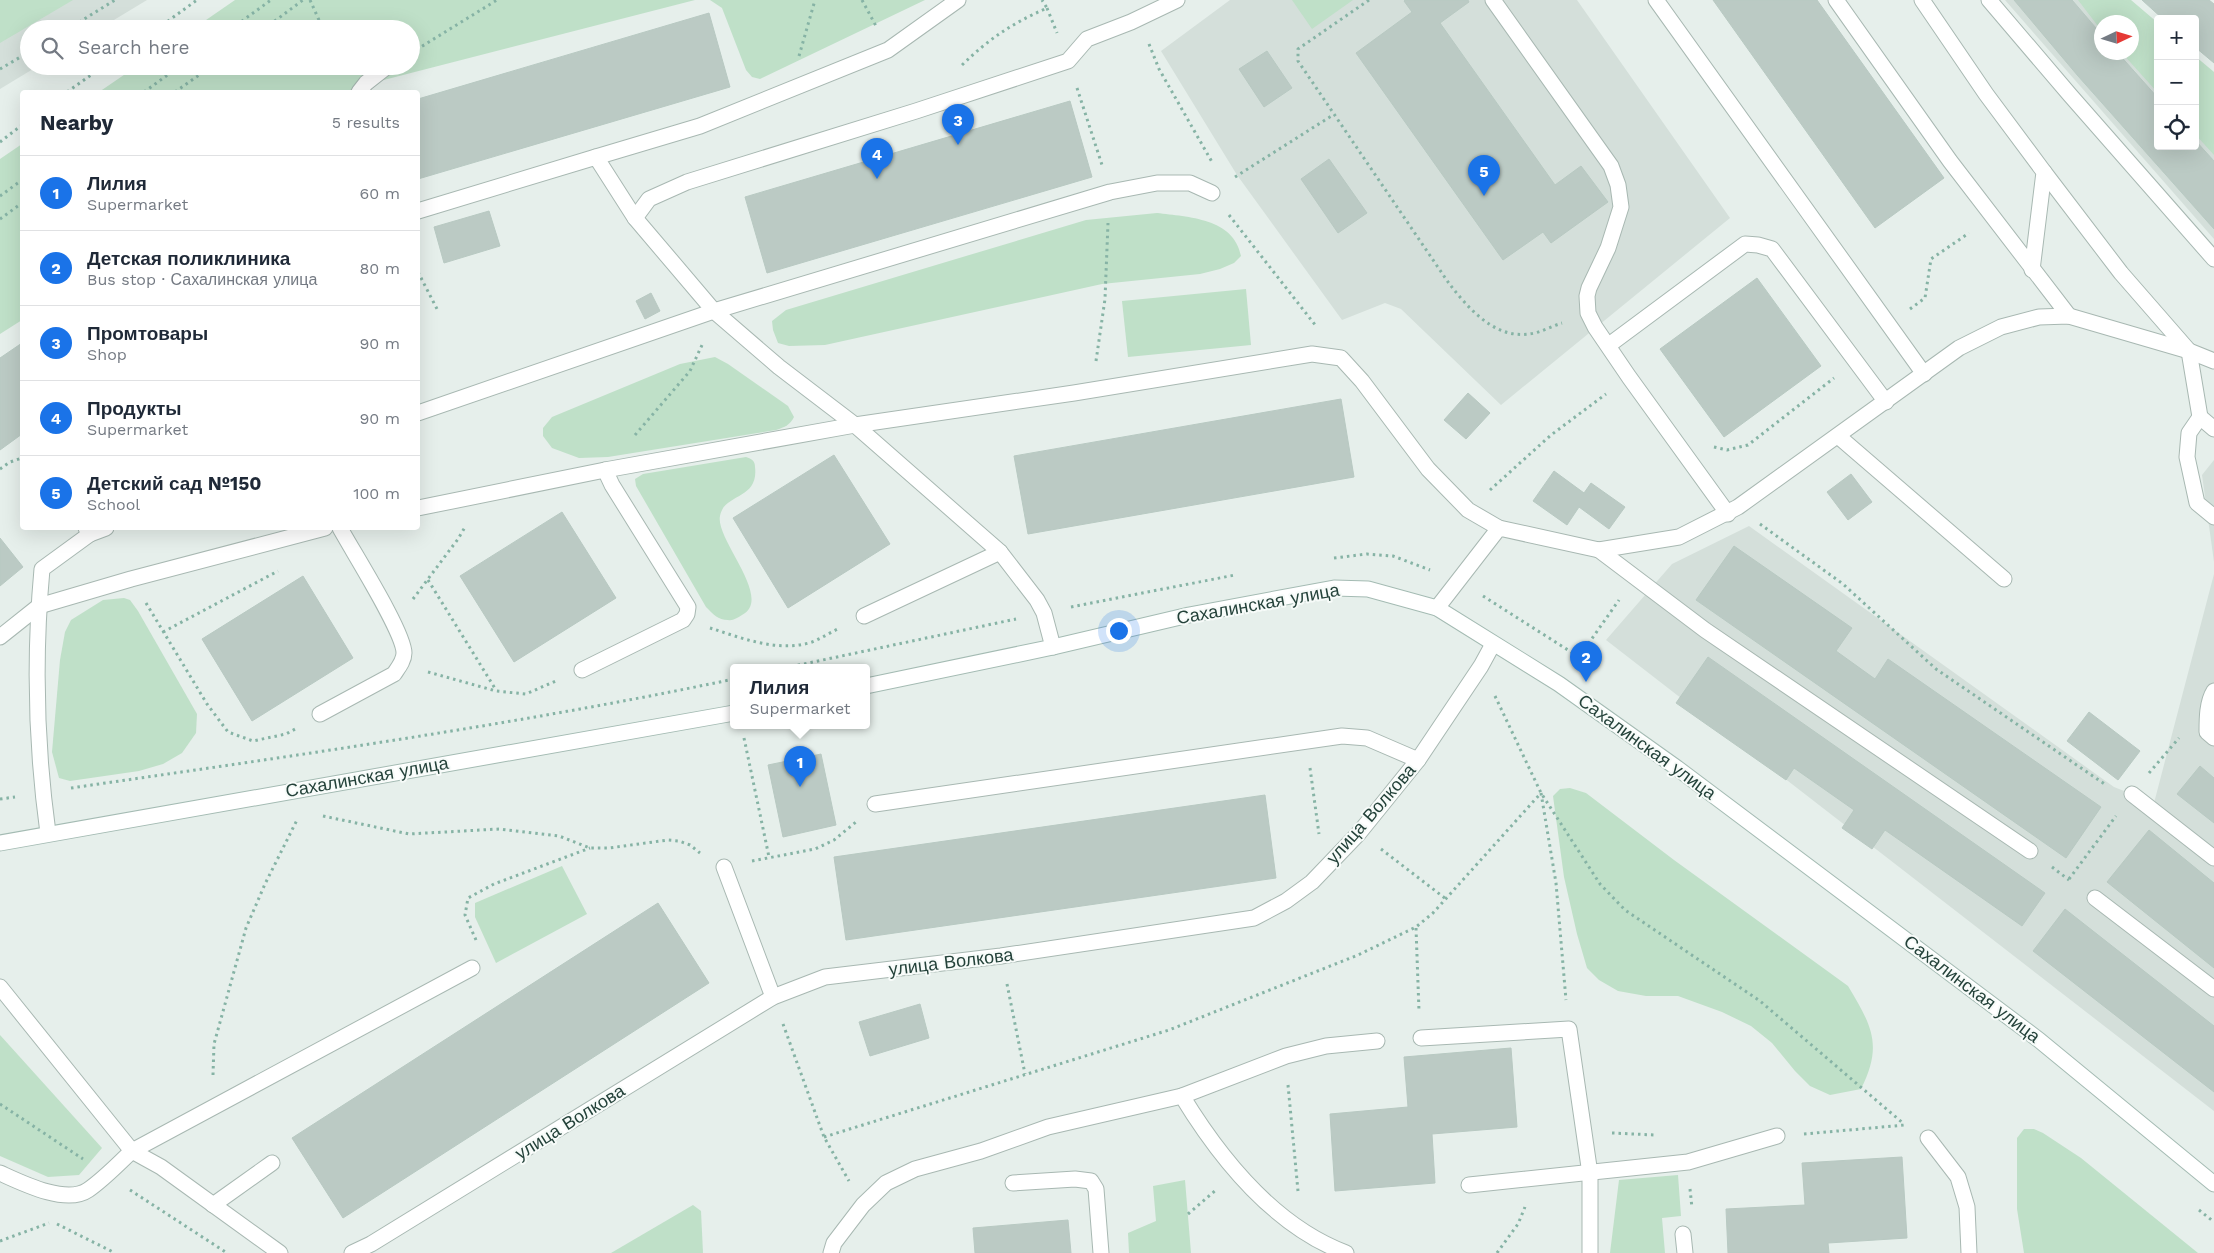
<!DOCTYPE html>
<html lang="en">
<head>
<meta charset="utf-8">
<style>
  body { margin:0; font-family:"Work Sans",sans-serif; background:#f6f6f7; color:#1f2937 }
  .controls { position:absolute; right:15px; top:15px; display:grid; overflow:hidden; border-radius:5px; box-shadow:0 5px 20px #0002 }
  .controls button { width:45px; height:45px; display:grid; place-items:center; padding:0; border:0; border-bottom:1px solid #e0e1e3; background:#fff; color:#1f2937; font:25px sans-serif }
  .compass { position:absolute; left:2094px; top:15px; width:45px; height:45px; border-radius:50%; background:#fff; box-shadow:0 5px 20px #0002; rotate:86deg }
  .you { position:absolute; left:1118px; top:630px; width:18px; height:18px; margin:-12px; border:4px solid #fff; border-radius:50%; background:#1a73e8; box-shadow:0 0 0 8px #1a73e833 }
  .badge { display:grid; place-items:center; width:32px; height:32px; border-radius:50%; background:#1a73e8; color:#fff; font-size:16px; font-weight:700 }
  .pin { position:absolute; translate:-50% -41px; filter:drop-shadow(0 1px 2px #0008) }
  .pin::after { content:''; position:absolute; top:26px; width:18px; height:15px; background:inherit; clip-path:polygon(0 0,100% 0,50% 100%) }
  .popup { position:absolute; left:730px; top:664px; width:140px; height:65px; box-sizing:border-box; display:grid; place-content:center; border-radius:5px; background:#fff; filter:drop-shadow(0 1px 4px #0005); font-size:16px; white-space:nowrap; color:#747a83 }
  .popup b { font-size:19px; color:#1f2937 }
  .popup::after { content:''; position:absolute; left:50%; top:100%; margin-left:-10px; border:10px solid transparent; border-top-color:#fff }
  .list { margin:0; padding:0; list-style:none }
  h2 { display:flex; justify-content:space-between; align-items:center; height:65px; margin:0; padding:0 20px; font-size:21px }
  h2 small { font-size:16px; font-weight:400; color:#747a83 }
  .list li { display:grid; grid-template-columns:32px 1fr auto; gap:15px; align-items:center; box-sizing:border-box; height:75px; padding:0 20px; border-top:1px solid #e0e1e3 }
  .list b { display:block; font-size:19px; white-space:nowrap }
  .list p { margin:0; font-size:16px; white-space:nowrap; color:#747a83 }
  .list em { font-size:16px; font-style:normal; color:#747a83 }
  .icon { flex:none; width:28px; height:28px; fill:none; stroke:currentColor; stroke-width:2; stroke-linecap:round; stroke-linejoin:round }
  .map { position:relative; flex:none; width:2214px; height:1253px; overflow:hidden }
  .search { position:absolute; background:#fff; box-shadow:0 5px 20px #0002; left:20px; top:20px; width:400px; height:55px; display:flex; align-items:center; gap:12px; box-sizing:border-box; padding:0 18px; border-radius:28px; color:#747a83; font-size:19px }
  .panel { position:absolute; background:#fff; box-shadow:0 5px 20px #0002; left:20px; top:90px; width:400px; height:440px; border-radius:5px }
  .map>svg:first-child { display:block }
</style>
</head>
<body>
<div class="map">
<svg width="2214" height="1253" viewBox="0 0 2214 1253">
  <rect width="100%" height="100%" fill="#e6efeb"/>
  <g fill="#d4dfda">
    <polygon points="0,0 147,0 99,29 29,29 29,66 38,66 0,89"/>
    <polygon points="1230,0 1577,0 1730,218 1501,405 1401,309 1385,303 1342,320 1237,175 1161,51"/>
    <polygon points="2005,0 2097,0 2102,22 2102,52 2132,52 2158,68 2158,146 2195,146 2195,110 2214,131 2214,239"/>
    <polygon points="2214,460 2214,562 2202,475"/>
    <polygon points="1749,526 2114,787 2154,803 2214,574 2214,1111 1606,640 1672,564"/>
  </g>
  <g fill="#bfe0c8">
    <polygon points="0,0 73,0 0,43"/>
    <polygon points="235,0 695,0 372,83 362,92 99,92 137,66 411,66 411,29 193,29"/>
    <polygon points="710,0 925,0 760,79 752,77 746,70 722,8"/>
    <polygon points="1292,0 1353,0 1312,29"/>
    <polygon points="2078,0 2131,0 2158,23 2158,93 2122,53 2132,52 2132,22 2102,22 2101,30"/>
    <polygon points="2195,56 2214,72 2214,155 2195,134"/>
    <polygon points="22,144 22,320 0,334 0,159"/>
    <path d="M1157,213C1188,217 1234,218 1241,256L1234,263L1220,269L1200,274L1102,284L825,345L789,346L778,343L773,330L772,321L786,310L1086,220Z"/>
    <polygon points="1246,289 1251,345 1128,357 1122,301"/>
    <path d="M715,357L728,364L788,406L794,417C790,425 785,427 776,430L608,457L579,458L552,448L543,436V428L552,417L680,364Z"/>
    <path d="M746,457C752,459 755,461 755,467C759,500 724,493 720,516C715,539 774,599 742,615C737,618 733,621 728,620C718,620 713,614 706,607L636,486L635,479L643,474Z"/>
    <polygon points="124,598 130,600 138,611 197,714 196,733 182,753 163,764 139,771 70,781 59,778 52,752 60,660 65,632 71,620 103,600"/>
    <path d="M1570,788L1586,793L1674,860L1848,986C1872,1026 1883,1045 1861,1089L1830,1095L1810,1086L1795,1071L1772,1043L1751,1026L1722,1012L1678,996H1646L1618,991L1599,980L1587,968L1577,934L1564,877L1553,796L1560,789Z"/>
    <polygon points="562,866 587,914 496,963 475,917 475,903"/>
    <polygon points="0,1035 102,1148 79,1175 48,1177 0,1156"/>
    <polygon points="2024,1129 2034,1129 2043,1133 2081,1158 2198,1253 2024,1253 2017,1209 2017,1138"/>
    <polygon points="1678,1175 1681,1216 1662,1218 1665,1253 1610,1253 1619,1180"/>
    <polygon points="1185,1180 1191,1253 1129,1253 1128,1233 1156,1221 1153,1186"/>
    <polygon points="693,1205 701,1211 703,1253 611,1253"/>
  </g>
  <g fill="#bbcac4" stroke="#b8c9c2">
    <polygon points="1405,0 1468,0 1469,2 1440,23 1555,185 1581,166 1608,202 1551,243 1543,232 1503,260 1356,53 1412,12 1404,1"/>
    <polygon points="1713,0 1817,0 1944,178 1875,228"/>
    <polygon points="2014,0 2072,0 2102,35 2102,52 2117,52 2158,98 2158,146 2195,146 2195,140 2214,161 2214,229 2078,76"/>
    <polygon points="2142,0 2209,0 2214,4 2214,63 2195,47 2195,19 2163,19"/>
    <polygon points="709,13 730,87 418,179 418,99"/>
    <polygon points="1267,51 1292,88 1264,107 1239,69"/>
    <polygon points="1070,101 1092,177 767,273 745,197"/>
    <polygon points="1329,159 1367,213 1338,233 1301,179"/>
    <polygon points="489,211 500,246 444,263 434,227"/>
    <polygon points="1757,278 1821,366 1724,437 1660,349"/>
    <polygon points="651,293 660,311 645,319 636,301"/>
    <polygon points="22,343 22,434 0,450 0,358"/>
    <polygon points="1468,393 1490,413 1466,439 1444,420"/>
    <polygon points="1341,399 1354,477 1028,534 1014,456"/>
    <polygon points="834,455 890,544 788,608 733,518"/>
    <polygon points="1554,471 1584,493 1591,483 1625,507 1609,529 1579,507 1567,525 1533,501"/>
    <polygon points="1851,474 1872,502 1848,520 1827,492"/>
    <polygon points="562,512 616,598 514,662 460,576"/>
    <polygon points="0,538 23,567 0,586"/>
    <polygon points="1734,546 1852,628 1836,651 1875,679 1888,659 2101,807 2066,858 1696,600"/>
    <polygon points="303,576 353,658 252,721 202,639"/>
    <polygon points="1708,657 2045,893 2022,926 1885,830 1872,849 1842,828 1854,810 1794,768 1786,780 1676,703"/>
    <polygon points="2089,712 2140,751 2118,780 2067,741"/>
    <polygon points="821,754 836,825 783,837 768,765"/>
    <polygon points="2200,766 2214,778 2214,823 2177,794"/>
    <polygon points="1265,795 1276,878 846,940 834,857"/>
    <polygon points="2149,830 2214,883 2214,968 2107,882"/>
    <polygon points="658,903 709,983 343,1218 292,1138"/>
    <polygon points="2065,909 2214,1026 2214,1092 2033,951"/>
    <polygon points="920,1004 929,1038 870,1056 859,1022"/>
    <polygon points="1511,1048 1517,1127 1432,1134 1435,1183 1335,1191 1330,1114 1408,1107 1404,1057"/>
    <polygon points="1902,1157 1907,1238 1828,1243 1829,1253 1728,1253 1726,1209 1805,1205 1802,1163"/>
    <polygon points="1068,1220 1071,1253 975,1253 973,1228"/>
  </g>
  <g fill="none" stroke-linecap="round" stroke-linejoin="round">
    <defs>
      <g id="service">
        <polyline points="1493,0 1611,166 1618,185 1621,207 1608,248 1589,288 1587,296 1588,313 1595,327 1629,377 1728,514"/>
        <polyline points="1656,0 1924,374"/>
        <polyline points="1836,0 1950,161 2069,316"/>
        <polyline points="1922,0 1986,94 2044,172 2032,270"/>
        <polyline points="1989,0 2070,95 2214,259"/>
        <polyline points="359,92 366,83 385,68"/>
        <polyline points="596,157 700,126 888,50 958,0"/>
        <polyline points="2044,172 2121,273 2189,351 2200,417 2189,433 2187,457 2197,503 2214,517"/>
        <polyline points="418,211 596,157 635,218 714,311 779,367 855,425 1000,552 1037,600 1044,613 1053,647"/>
        <polyline points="635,218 649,199 687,182 916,111 1068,61 1087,39 1131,22 1177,0"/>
        <polyline points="1609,345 1745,244 1758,245 1772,249 1886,402"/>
        <polyline points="418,413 714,311 1110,192 1157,183 1190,183 1212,193"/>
        <polyline points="2200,417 2214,429"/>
        <polyline points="1838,436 2004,579"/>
        <polyline points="418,508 605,470 855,425 1074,393 1312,354 1341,358 1362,381 1428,469 1468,510 1499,528"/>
        <polyline points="90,534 106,528"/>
        <polyline points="1599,550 1705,630 2030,851"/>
        <polyline points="1437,608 1499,528 1599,550 1679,537 1738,507 1959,348 2001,327 2039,317 2069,316 2189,351 2214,361"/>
        <polyline points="864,616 1000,552"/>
        <polyline points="0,637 39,606 131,579 325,528"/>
        <polyline points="582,670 683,620 687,614 688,607 612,485 605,470"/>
        <path d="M2214,691C2207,702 2207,719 2207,732L2214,738"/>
        <path d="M320,714L394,674C398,668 404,661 404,653C404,632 353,552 340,528"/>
        <polyline points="2132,794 2214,858"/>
        <polyline points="875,804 1342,736 1367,738 1418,760"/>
        <path d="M48,833C36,746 34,656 42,569L90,534L86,528"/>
        <polyline points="724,867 773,997"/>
        <polyline points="2095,898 2214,989"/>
        <polyline points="0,987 132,1151 161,1167 280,1253"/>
        <polyline points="1421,1038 1569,1029 1590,1174 1590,1253"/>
        <polyline points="1182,1096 1286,1056 1326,1046 1377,1041"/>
        <polyline points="1928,1138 1958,1177 1967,1207 1969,1253"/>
        <path d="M0,1173C22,1183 66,1205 88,1190C104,1179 118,1164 132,1151L472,968"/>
        <polyline points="1013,1183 1075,1179 1091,1181 1096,1189 1101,1253"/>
        <polyline points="1469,1185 1688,1162 1777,1136"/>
        <polyline points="213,1205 272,1163"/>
        <polyline points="1683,1234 1685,1253"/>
        <polyline points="352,1253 371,1244 773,997 825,977 1001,956 1254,918 1286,901 1312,882 1359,833 1418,760 1481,666 1493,644"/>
      </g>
      <path id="minor" d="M831,1253L834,1243L863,1205L886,1183L915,1169L981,1151L1048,1127L1182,1096C1221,1160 1274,1226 1346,1253"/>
      <g id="secondary">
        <polyline points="866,686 1053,647 1189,615 1334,588 1368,589 1437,608 1559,684 1677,768 2039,1040 2214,1184"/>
        <polyline points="0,843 734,713"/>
      </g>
    </defs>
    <use href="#service" stroke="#a8b8b2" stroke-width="17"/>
    <use href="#minor" stroke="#a8b8b2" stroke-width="17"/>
    <use href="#secondary" stroke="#a4bbb3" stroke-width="17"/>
    <g stroke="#86b3a5" stroke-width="3" stroke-dasharray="2.5 4" stroke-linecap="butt">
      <polyline points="310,0 323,29"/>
      <polyline points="862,0 876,26"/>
      <path d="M1369,0L1298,49V61L1448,282C1467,307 1494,339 1529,334C1540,333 1552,326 1562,323"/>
      <polyline points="1047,8 1057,33"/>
      <polyline points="68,29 115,0"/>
      <polyline points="157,29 197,0"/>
      <polyline points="231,29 271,0"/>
      <polyline points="264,29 303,0"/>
      <polyline points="1149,44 1159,69 1212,162"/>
      <polyline points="411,53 497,0"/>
      <polyline points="799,56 815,0"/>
      <path d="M962,65C990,38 1011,24 1047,8L1042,0"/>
      <polyline points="0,69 29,52"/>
      <polyline points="1077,88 1102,165"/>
      <polyline points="67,92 104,66"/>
      <polyline points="144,92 180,66"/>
      <polyline points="175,92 212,66"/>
      <polyline points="0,142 22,125"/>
      <polyline points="1235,177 1333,115"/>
      <polyline points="0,196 22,180"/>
      <polyline points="1229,215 1316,326"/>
      <polyline points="0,219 22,203"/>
      <polyline points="418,272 437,309"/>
      <polyline points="1910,309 1925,298 1931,259 1969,233"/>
      <polyline points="1096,361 1105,299 1108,223"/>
      <polyline points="635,435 690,371 702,345"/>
      <polyline points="1714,447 1727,450 1748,445 1834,378"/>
      <polyline points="0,469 10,462 22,458"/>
      <polyline points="1490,490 1551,435 1606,394"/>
      <polyline points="1760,524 1843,584 1936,669 2106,785"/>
      <polyline points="1334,558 1367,554 1393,556 1430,570"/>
      <polyline points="428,580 496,690"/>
      <polyline points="1483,596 1579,657 1619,600"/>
      <polyline points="413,599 458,539 465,527"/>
      <polyline points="146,603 207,704 228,732 253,741 286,734 297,728"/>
      <polyline points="1071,607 1235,575"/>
      <path d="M710,628C742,638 778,653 812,642C822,638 831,632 840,628"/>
      <polyline points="163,632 278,571"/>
      <polyline points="785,668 1016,619"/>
      <polyline points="428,672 496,691 526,694 558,680"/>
      <polyline points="1495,696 1541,793 1600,884 1625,910 1760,1001 1904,1124"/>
      <polyline points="744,738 769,857"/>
      <polyline points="1310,768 1319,834"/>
      <polyline points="2149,773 2179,738"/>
      <path d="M71,788C292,756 515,725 734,679"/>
      <polyline points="1541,793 1556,883 1566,1000"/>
      <polyline points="0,799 15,797"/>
      <polyline points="323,816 409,834 499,829 559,836 590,848 609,848 668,840 679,841 690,845 700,853"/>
      <polyline points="1381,849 1446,899"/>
      <polyline points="752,861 815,849 834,840 856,822"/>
      <polyline points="2052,867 2069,880"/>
      <polyline points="2069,879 2116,816"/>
      <polyline points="1416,928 1419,1011"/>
      <polyline points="476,940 465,915 468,898 494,884 590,848"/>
      <polyline points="1007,984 1025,1074"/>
      <polyline points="783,1024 824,1137 849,1181"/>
      <polyline points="213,1075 214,1044 246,928 265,884 297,820"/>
      <polyline points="1288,1085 1298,1191"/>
      <polyline points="0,1104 83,1159"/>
      <polyline points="1612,1133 1654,1135"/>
      <polyline points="1804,1134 1905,1125"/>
      <polyline points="824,1137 1169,1030 1358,955 1416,927 1433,913 1541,793"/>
      <polyline points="1690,1189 1692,1208"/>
      <polyline points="130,1190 227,1253"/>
      <polyline points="2199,1210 2214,1222"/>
      <polyline points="1188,1214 1216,1190"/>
      <polyline points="57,1224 115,1253"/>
      <polyline points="0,1241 49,1223"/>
      <polyline points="1497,1253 1518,1224 1525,1207"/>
    </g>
    <use href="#service" stroke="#fff" stroke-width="15"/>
    <use href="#minor" stroke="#fff" stroke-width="15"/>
    <use href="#secondary" stroke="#fff" stroke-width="15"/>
  </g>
  <g text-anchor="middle" stroke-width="4" stroke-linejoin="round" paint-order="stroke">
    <g font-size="18" fill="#24423a" stroke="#f7fbf9">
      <text transform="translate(1258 604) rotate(-10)" y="6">Сахалинская улица</text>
      <text transform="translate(1647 747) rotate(36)" y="6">Сахалинская улица</text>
      <text transform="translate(367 777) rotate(-10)" y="6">Сахалинская улица</text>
      <text transform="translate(1371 814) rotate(-49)" y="6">улица Волкова</text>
      <text transform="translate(951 962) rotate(-7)" y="6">улица Волкова</text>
      <text transform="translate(1972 989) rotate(37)" y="6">Сахалинская улица</text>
      <text transform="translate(570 1122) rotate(-32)" y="6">улица Волкова</text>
    </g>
  </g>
</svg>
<div class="controls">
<button>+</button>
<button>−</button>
<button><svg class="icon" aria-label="locate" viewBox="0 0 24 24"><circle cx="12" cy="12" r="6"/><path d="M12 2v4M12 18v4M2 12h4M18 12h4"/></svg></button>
</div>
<svg class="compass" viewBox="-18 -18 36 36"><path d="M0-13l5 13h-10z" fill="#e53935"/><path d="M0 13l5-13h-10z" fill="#747a83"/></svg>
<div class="you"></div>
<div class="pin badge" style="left:800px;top:787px">1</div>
<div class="popup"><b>Лилия</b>Supermarket</div>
<div class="pin badge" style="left:1586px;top:682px">2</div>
<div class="pin badge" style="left:958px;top:145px">3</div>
<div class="pin badge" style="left:877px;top:179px">4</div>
<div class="pin badge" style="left:1484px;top:196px">5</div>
<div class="search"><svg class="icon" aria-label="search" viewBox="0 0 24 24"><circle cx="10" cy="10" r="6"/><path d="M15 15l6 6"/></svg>Search here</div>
<section class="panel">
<h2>Nearby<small>5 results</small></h2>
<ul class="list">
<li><span class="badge">1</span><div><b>Лилия</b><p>Supermarket</p></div><em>60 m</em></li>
<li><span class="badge">2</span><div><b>Детская поликлиника</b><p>Bus stop · Сахалинская улица</p></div><em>80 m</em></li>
<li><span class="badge">3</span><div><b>Промтовары</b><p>Shop</p></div><em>90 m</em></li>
<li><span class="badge">4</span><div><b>Продукты</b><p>Supermarket</p></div><em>90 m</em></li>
<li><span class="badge">5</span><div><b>Детский сад №150</b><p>School</p></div><em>100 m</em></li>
</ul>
</section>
</div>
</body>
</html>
